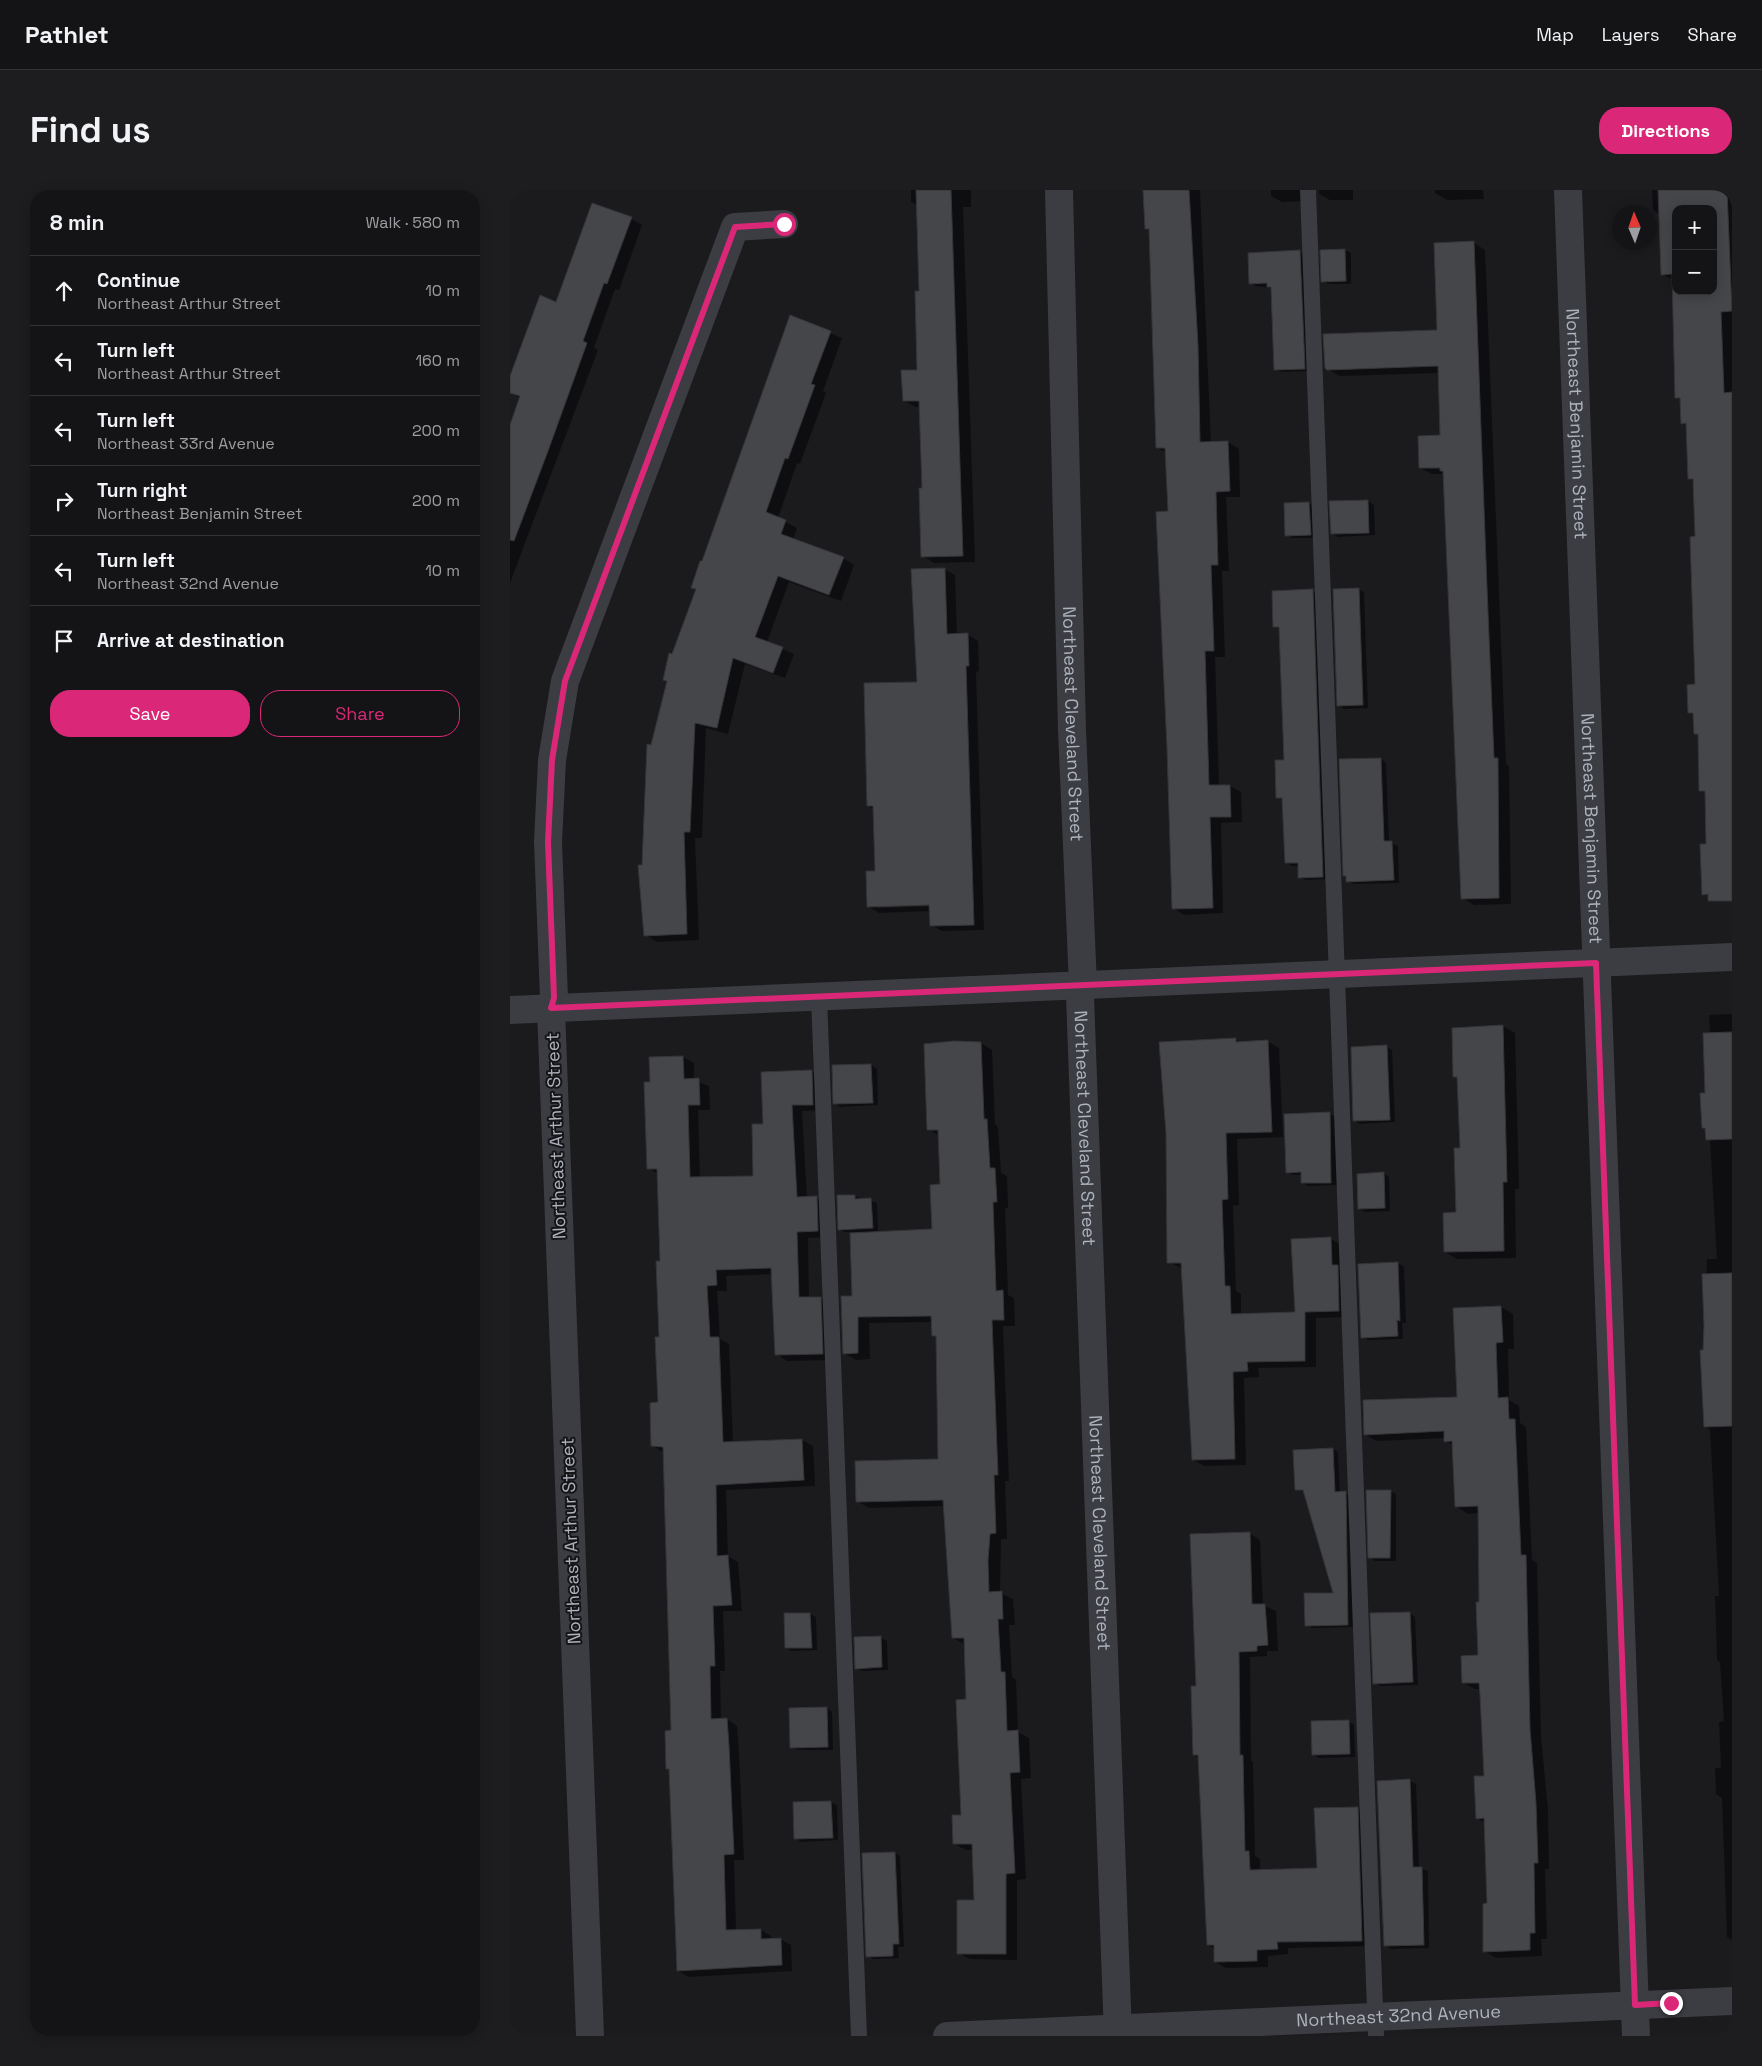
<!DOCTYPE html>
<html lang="en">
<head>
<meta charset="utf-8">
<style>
  body { margin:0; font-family:"Space Grotesk",sans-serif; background:#1d1d1f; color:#f1f3f6 }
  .controls { position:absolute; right:15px; top:15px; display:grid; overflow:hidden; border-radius:10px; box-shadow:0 2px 12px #0003 }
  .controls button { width:45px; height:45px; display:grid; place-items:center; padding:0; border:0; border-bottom:1px solid #333335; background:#141416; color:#f1f3f6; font:25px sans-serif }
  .compass { position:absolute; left:1102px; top:15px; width:45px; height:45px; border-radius:50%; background:#141416; box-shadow:0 2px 12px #0003; rotate:358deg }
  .stop { position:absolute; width:15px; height:15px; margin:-11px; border:4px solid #db2777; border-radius:50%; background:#fff }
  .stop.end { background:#db2777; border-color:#fff; box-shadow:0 1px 5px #0008 }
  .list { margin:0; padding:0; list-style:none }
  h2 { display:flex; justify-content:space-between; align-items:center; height:65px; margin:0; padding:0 20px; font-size:21px }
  h2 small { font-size:16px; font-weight:400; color:#9d9ea1 }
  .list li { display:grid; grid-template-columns:32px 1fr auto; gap:15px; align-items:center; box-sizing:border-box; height:70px; padding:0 20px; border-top:1px solid #333335 }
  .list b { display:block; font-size:19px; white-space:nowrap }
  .list p { margin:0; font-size:16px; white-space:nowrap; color:#9d9ea1 }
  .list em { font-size:16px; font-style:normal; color:#9d9ea1 }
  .actions { display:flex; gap:10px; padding:15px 20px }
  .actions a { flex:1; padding:11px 0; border:1px solid #db2777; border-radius:20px; text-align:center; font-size:18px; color:#db2777 }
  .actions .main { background:#db2777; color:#fff }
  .icon { flex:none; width:28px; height:28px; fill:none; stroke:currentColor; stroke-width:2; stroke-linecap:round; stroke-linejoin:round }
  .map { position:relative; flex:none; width:1222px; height:1846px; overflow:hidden; border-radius:20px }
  header { display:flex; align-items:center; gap:30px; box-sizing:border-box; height:70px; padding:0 25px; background:#141416; border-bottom:1px solid #333335 }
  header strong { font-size:24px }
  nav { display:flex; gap:28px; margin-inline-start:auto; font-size:18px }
  .intro { display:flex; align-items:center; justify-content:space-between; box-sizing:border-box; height:120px; padding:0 30px }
  h1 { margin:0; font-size:35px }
  .button { padding:12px 22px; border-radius:20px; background:#db2777; color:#fff; font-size:18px; font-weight:700 }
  main { display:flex; gap:30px; padding:0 30px }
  aside { flex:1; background:#141416; border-radius:20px; box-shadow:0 2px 12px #0003 }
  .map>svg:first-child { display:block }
</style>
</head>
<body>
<header>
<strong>Pathlet</strong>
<nav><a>Map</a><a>Layers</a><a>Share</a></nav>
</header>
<div class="intro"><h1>Find us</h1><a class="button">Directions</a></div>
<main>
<aside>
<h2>8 min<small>Walk · 580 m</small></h2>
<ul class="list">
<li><svg class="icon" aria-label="ahead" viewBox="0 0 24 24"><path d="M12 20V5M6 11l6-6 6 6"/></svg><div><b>Continue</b><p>Northeast Arthur Street</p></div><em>10 m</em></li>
<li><svg class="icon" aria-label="left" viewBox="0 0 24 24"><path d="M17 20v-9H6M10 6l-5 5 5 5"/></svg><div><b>Turn left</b><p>Northeast Arthur Street</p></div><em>160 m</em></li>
<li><svg class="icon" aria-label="left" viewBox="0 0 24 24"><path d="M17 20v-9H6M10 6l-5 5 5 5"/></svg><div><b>Turn left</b><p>Northeast 33rd Avenue</p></div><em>200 m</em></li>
<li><svg class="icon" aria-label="right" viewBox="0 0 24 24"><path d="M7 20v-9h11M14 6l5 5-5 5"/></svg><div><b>Turn right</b><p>Northeast Benjamin Street</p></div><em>200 m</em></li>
<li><svg class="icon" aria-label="left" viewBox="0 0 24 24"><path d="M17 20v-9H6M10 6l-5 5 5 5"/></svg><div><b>Turn left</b><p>Northeast 32nd Avenue</p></div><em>10 m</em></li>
<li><svg class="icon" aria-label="arrive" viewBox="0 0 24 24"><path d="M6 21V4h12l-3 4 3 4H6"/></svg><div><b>Arrive at destination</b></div></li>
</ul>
<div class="actions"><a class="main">Save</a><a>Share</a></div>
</aside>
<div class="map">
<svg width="1222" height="1846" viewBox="0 0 1222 1846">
  <rect width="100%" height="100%" fill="#1b1a1d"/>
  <g fill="#0007" fill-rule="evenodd">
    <polygon points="401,0 461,0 461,17 453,17 465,372 424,373 412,366 414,299 411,217 406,217 394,211 409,181 410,102 407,15 401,12"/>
    <polygon points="635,0 690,0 701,253 718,252 729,259 730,307 716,307 719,381 712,381 715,467 705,467 709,596 720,596 731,602 732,632 711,633 713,723 674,725 663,718 657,263 647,258 641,41 636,39"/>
    <polygon points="761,0 802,0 799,11 772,12 761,6"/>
    <polygon points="809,0 843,0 843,10 820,10 809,4"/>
    <polygon points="925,0 973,0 974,9 937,10 925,3"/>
    <path d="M1142,0H1222V550L1185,543L1184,525L1179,523L1186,496L1184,292L1179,288L1177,235L1172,233V211L1167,208L1164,90L1152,84L1150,25L1143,20ZM1166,19H1203V101H1166Z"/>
    <polygon points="121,29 132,35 109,100 105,99 84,158 88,160 0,393 0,239 11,208 0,203 0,190 46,114"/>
    <polygon points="964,53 975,60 996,574 999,576 1001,714 964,715 952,708 934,284 922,284 910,278 931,246 929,183 830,186 817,179 928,141"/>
    <polygon points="835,60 841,63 841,94 818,94 813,91"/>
    <polygon points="790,62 796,65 800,181 771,182 765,179 762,98 746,96 740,93"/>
    <polygon points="281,127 332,148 313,201 316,203 290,274 287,273 268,328 287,338 283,349 333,368 344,375 331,411 279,392 257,452 284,464 275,488 235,474 218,544 196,538 192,648 185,648 189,750 147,752 135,745 134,676 142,556 163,465 187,400 182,397"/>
    <polygon points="858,311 864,315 865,345 828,347 822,343"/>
    <polygon points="799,313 805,317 806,348 782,348 776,345 775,314"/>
    <path d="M434,379L445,385L447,445L457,444L468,451L469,481L466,482L474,740L432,741L421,735V721L369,723L358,716L366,682L364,619L358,616L409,493ZM425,714L426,716L367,718V716Z"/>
    <polygon points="848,399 854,402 858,518 834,519 828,515"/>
    <polygon points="802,401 808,404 819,689 795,690 790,687 789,676 782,676 776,672 774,611 768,607 775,571 771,440 764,436"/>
    <polygon points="871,569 876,573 879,652 888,656 889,693 843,694 837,691 834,685"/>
    <polygon points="1222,824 1222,1750 1217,1747 1212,1608 1206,1604 1205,1578 1211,1578 1209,1532 1214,1531 1210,1472 1207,1470 1205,1406 1209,1406 1200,1240 1195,1237 1194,1161 1197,1069 1207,1069 1200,951 1197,950 1197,939 1193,937 1200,844 1199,825"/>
    <polygon points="993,836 1005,843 1009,999 1005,999 1006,1068 947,1069 935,1062 948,1024 951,959 949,889 945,886"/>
    <polygon points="726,849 731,853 757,851 769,858 773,947 727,949 729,1015 723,1016 726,1101 731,1104 731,1125 786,1123 821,1049 832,1055 840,1127 806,1128 806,1177 748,1178 749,1187 734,1188 736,1275 695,1276 683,1270 673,1079 659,1072"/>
    <polygon points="471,853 482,860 485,934 488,937 491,983 497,986 498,1018 495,1018 498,1105 504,1108 505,1136 493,1136 499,1291 495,1291 497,1349 491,1349 490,1403 503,1409 505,1435 499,1435 502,1487 506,1490 508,1542 519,1548 521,1588 511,1589 516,1689 507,1690 507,1770 460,1769 448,1763 465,1711 463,1660 456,1660 444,1654 453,1626 458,1511 456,1455 443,1448 434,1316 359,1318 347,1311 430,1270 427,1148 424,1146 423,1132 359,1133 360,1169 346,1170 334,1163 344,1107 341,1042 335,1042 329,1039 344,1006 367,1013 368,1043 424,1040 431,995 430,946 418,939"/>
    <polygon points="877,857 882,860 885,932 850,934 845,931"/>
    <polygon points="173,867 184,873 184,890 199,896 200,920 188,920 190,988 245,987 254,935 302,881 312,888 314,920 292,921 297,1008 306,1007 317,1014 318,1047 298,1048 299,1108 310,1108 321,1114 323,1170 277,1171 266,1164 263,1084 216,1086 217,1101 207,1101 210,1149 219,1154 223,1252 292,1250 303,1256 305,1296 216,1300 218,1366 228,1372 232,1421 213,1421 215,1481 210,1481 211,1530 217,1529 227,1536 229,1563 234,1670 224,1670 226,1741 251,1740 261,1746 261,1749 270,1749 281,1755 282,1781 179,1787 168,1781 161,1580 157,1578 163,1542 153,1262 143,1256 149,1213 151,1073 148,984 139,978 140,868"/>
    <polygon points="361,875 367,879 368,915 330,917 324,913 323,877"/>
    <polygon points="819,923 825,927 827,995 798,996 792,992 792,985 783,985 777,982"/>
    <polygon points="873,983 879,987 880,1021 855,1022 849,1019"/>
    <polygon points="888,1073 894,1077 896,1133 892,1133 893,1149 858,1150 852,1147"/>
    <polygon points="991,1117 1003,1124 1004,1159 998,1159 999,1210 1009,1216 1010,1233 1016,1237 1022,1370 1027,1373 1031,1547 1038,1620 1039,1679 1035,1679 1037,1749 1031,1749 1032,1766 986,1768 974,1761 979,1715 975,1633 967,1628 975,1587 971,1499 965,1499 954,1493 969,1466 969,1323 958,1324 947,1317 943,1255 936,1251 936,1248 867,1251 855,1245 949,1208"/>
    <polygon points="823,1259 828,1262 830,1303 841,1306 843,1437 802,1438 796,1435 824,1404 795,1302 786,1299"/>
    <polygon points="880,1301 886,1304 886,1371 865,1371 860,1367"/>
    <polygon points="739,1343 750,1350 753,1415 766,1421 768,1461 757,1461 757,1466 740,1467 741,1571 743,1572 745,1666 750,1669 750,1681 808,1679 847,1618 858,1624 863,1756 778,1758 778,1764 758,1766 758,1777 716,1778 705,1772 705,1759 698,1755 689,1568 684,1565 687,1497"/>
    <polygon points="900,1423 905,1427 908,1495 870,1496 864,1493"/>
    <polygon points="300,1424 306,1427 307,1460 282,1461 276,1458"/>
    <polygon points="371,1448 377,1451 378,1480 352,1481 346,1478"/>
    <polygon points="317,1518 322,1522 323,1560 287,1560 281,1557"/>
    <polygon points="838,1531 844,1535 845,1567 809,1568 803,1565"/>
    <polygon points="900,1591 906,1594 909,1678 918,1681 919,1758 881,1759 875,1755"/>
    <polygon points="321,1612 327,1615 328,1650 291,1652 285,1648"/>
    <polygon points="385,1663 390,1666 394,1757 388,1757 389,1768 363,1769 357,1766"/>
  </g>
  <g fill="#45464a" stroke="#353539" fill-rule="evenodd">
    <polygon points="406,0 441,0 453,366 411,367 409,298 412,298 409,211 393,211 391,180 407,180 405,101 409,101"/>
    <polygon points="633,0 679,0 688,155 690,252 718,251 720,301 706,302 708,375 701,375 704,461 695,461 699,595 720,595 721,627 700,627 703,718 662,719 657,558 646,322 658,321 655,258 646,258 639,39 635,39"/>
    <path d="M1148,0H1217L1222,121L1211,122L1214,203L1222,202V711H1198V704L1192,705L1190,654H1196L1195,601H1189L1188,544H1184L1183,523H1178L1177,495L1185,494L1180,347L1185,346L1183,289H1178L1176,233L1171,234L1170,208H1165L1162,84L1151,85ZM1166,19H1203V101H1166Z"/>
    <polygon points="82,13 122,27 97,94 94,93 73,151 77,153 38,261 4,351 0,350 0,235 10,206 0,203 0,186 30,105 46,112"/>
    <polygon points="964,51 977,398 984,568 988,568 989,708 951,709 933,281 930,281 930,278 909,278 908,246 930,245 928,176 817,180 815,178 813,144 927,140 924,53"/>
    <polygon points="835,59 836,91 811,92 810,60"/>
    <polygon points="790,60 795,179 764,180 761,97 757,97 757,93 739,94 738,63"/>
    <polygon points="280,125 321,141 301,194 305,195 278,269 275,268 256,322 276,330 271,344 334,367 319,405 268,386 245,447 273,457 263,483 223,468 207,538 185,533 180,642 174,642 177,744 134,746 128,675 132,675 137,554 141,555 157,491 153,490 159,463 162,464 186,399 181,398 190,371 192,371"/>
    <polygon points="858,310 859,343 821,344 819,311"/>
    <polygon points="799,312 801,345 775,346 774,313"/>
    <polygon points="435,378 437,444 458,443 459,476 456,476 464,735 420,736 419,715 357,717 356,681 365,681 363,616 357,616 354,493 407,492 401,379"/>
    <polygon points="849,398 853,515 827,516 823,399"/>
    <polygon points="803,399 813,687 788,688 788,673 775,673 772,608 766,608 765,570 774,570 769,437 763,437 762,401"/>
    <polygon points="871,568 874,651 882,651 884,690 836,692 836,686 833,686 829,569"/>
    <polygon points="993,835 997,992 993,992 994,1061 934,1062 933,1023 946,1022 944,958 950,958 947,887 943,887 942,838"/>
    <polygon points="1222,842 1222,949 1196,950 1195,938 1192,938 1190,903 1195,903 1193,843"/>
    <polygon points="726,848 726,852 758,850 762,942 716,943 718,1009 712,1010 715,1096 720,1096 721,1124 785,1122 781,1049 821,1047 822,1075 828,1075 829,1121 795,1122 795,1171 737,1172 738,1181 723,1182 725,1269 682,1270 671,1073 657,1073 656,943 649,852"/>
    <polygon points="444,851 471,852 474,929 477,929 480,978 485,978 487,1012 483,1012 486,1101 493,1100 494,1130 482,1130 488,1285 484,1285 486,1343 480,1344 478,1371 479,1402 492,1401 493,1429 488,1429 491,1482 495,1482 497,1541 508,1540 510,1582 500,1583 505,1683 496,1684 496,1764 447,1764 447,1710 464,1710 462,1654 443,1654 442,1625 451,1625 446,1510 456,1509 454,1448 442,1448 433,1310 346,1312 345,1271 428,1269 426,1146 422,1146 421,1126 348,1127 348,1163 333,1164 331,1106 342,1106 340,1043 422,1039 420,995 430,994 428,940 417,940 414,854"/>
    <polygon points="877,855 880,930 843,931 841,857"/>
    <polygon points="173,866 174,889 189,888 190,915 178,915 180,987 243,986 242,934 253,934 251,882 302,880 303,915 282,915 287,1007 307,1006 308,1041 287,1042 289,1107 311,1107 313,1164 265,1165 261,1078 206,1080 207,1095 197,1096 200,1147 209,1147 213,1252 292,1249 294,1290 206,1295 207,1366 218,1365 222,1415 203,1416 205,1476 200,1476 201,1529 217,1528 219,1556 224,1664 214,1665 216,1740 251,1739 251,1749 271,1748 272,1775 167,1781 159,1579 156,1579 155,1541 161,1540 153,1257 141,1256 140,1213 148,1212 145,1147 149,1147 146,1071 150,1071 147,979 137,979 134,892 140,892 139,867"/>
    <polygon points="361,874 363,913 323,914 322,875"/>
    <polygon points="820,922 821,993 791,993 791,982 776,983 774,924"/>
    <polygon points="874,982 875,1018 848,1019 847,984"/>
    <polygon points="327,1005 345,1005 345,1009 361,1008 363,1038 328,1040"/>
    <polygon points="888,1072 890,1131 887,1130 888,1146 851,1148 848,1074"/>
    <polygon points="1222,1083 1222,1236 1194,1237 1190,1160 1193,1160 1194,1136 1192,1084"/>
    <polygon points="991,1116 993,1152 986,1153 988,1208 998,1207 999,1229 1005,1229 1011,1365 1016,1365 1020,1539 1026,1613 1028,1673 1024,1673 1025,1743 1020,1743 1020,1760 973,1762 973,1714 977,1713 974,1628 966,1629 964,1586 974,1586 970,1505 969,1493 952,1493 951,1466 968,1465 966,1412 969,1412 968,1316 945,1317 942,1251 934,1252 934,1241 854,1245 853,1210 947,1207 943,1118"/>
    <polygon points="823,1258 825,1302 836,1301 838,1435 795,1436 794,1403 823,1403 793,1300 785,1300 783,1260"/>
    <polygon points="856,1300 881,1300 880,1368 858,1368"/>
    <polygon points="740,1342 742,1414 755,1414 758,1455 747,1456 747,1461 729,1462 730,1565 733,1565 735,1661 739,1661 740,1680 807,1678 804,1618 848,1617 852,1751 767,1752 768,1759 747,1760 747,1771 704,1772 704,1755 697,1755 688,1565 683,1565 681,1496 686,1496 680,1344"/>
    <polygon points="900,1422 903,1492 863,1494 860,1423"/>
    <polygon points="274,1423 300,1423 302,1458 275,1458"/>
    <polygon points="371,1446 372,1477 345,1479 344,1447"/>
    <polygon points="317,1517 318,1557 280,1558 279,1518"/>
    <polygon points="839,1530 840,1564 802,1565 801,1531"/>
    <polygon points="900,1589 903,1677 912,1677 914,1755 874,1756 867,1591"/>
    <polygon points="321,1611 323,1648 284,1649 283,1612"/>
    <polygon points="385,1662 389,1754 383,1754 383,1766 356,1767 352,1663"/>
  </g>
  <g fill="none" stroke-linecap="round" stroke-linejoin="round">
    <g stroke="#3b3d42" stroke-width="16">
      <polyline points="798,0 866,1846"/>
      <polyline points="309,807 349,1846"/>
    </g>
    <g stroke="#3b3d42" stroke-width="28">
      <path id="s1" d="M549,0L562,540L573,795L570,806L608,1846"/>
      <path id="s2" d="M1058,0L1126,1846"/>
      <polyline points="80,1846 41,819 44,808 38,652 42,570 55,491 225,37 274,34"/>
      <path id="s3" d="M437,1846L1222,1811"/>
    </g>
    <polyline stroke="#3b3d42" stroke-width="28" points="0,820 1222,767"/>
  </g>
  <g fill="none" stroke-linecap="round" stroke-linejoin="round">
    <polyline stroke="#db2777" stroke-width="6" points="274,34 225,37 55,491 42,570 38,652 44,808 41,818 1086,773 1125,1815 1161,1813"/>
  </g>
  <g text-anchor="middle" stroke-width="4" stroke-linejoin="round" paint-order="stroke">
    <g font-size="18" fill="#adb2bc" stroke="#151518">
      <text dy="6" stroke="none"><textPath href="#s2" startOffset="234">Northeast Benjamin Street</textPath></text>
      <text dy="6" stroke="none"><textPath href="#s1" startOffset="534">Northeast Cleveland Street</textPath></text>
      <text dy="6" stroke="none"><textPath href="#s2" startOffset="639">Northeast Benjamin Street</textPath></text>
      <text dy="6" stroke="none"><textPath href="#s1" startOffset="939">Northeast Cleveland Street</textPath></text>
      <text transform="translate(46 946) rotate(-92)" y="6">Northeast Arthur Street</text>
      <text dy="6" stroke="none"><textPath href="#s1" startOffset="1344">Northeast Cleveland Street</textPath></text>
      <text transform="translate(61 1351) rotate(-92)" y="6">Northeast Arthur Street</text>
      <text dy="6" stroke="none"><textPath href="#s3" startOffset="452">Northeast 32nd Avenue</textPath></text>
    </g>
  </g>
</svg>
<div class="controls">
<button>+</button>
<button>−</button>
</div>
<svg class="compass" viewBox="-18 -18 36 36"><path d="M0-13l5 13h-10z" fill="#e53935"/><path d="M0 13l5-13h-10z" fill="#9d9ea1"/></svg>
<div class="stop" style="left:274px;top:34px"></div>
<div class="stop end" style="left:1161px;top:1813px"></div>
</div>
</main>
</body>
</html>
